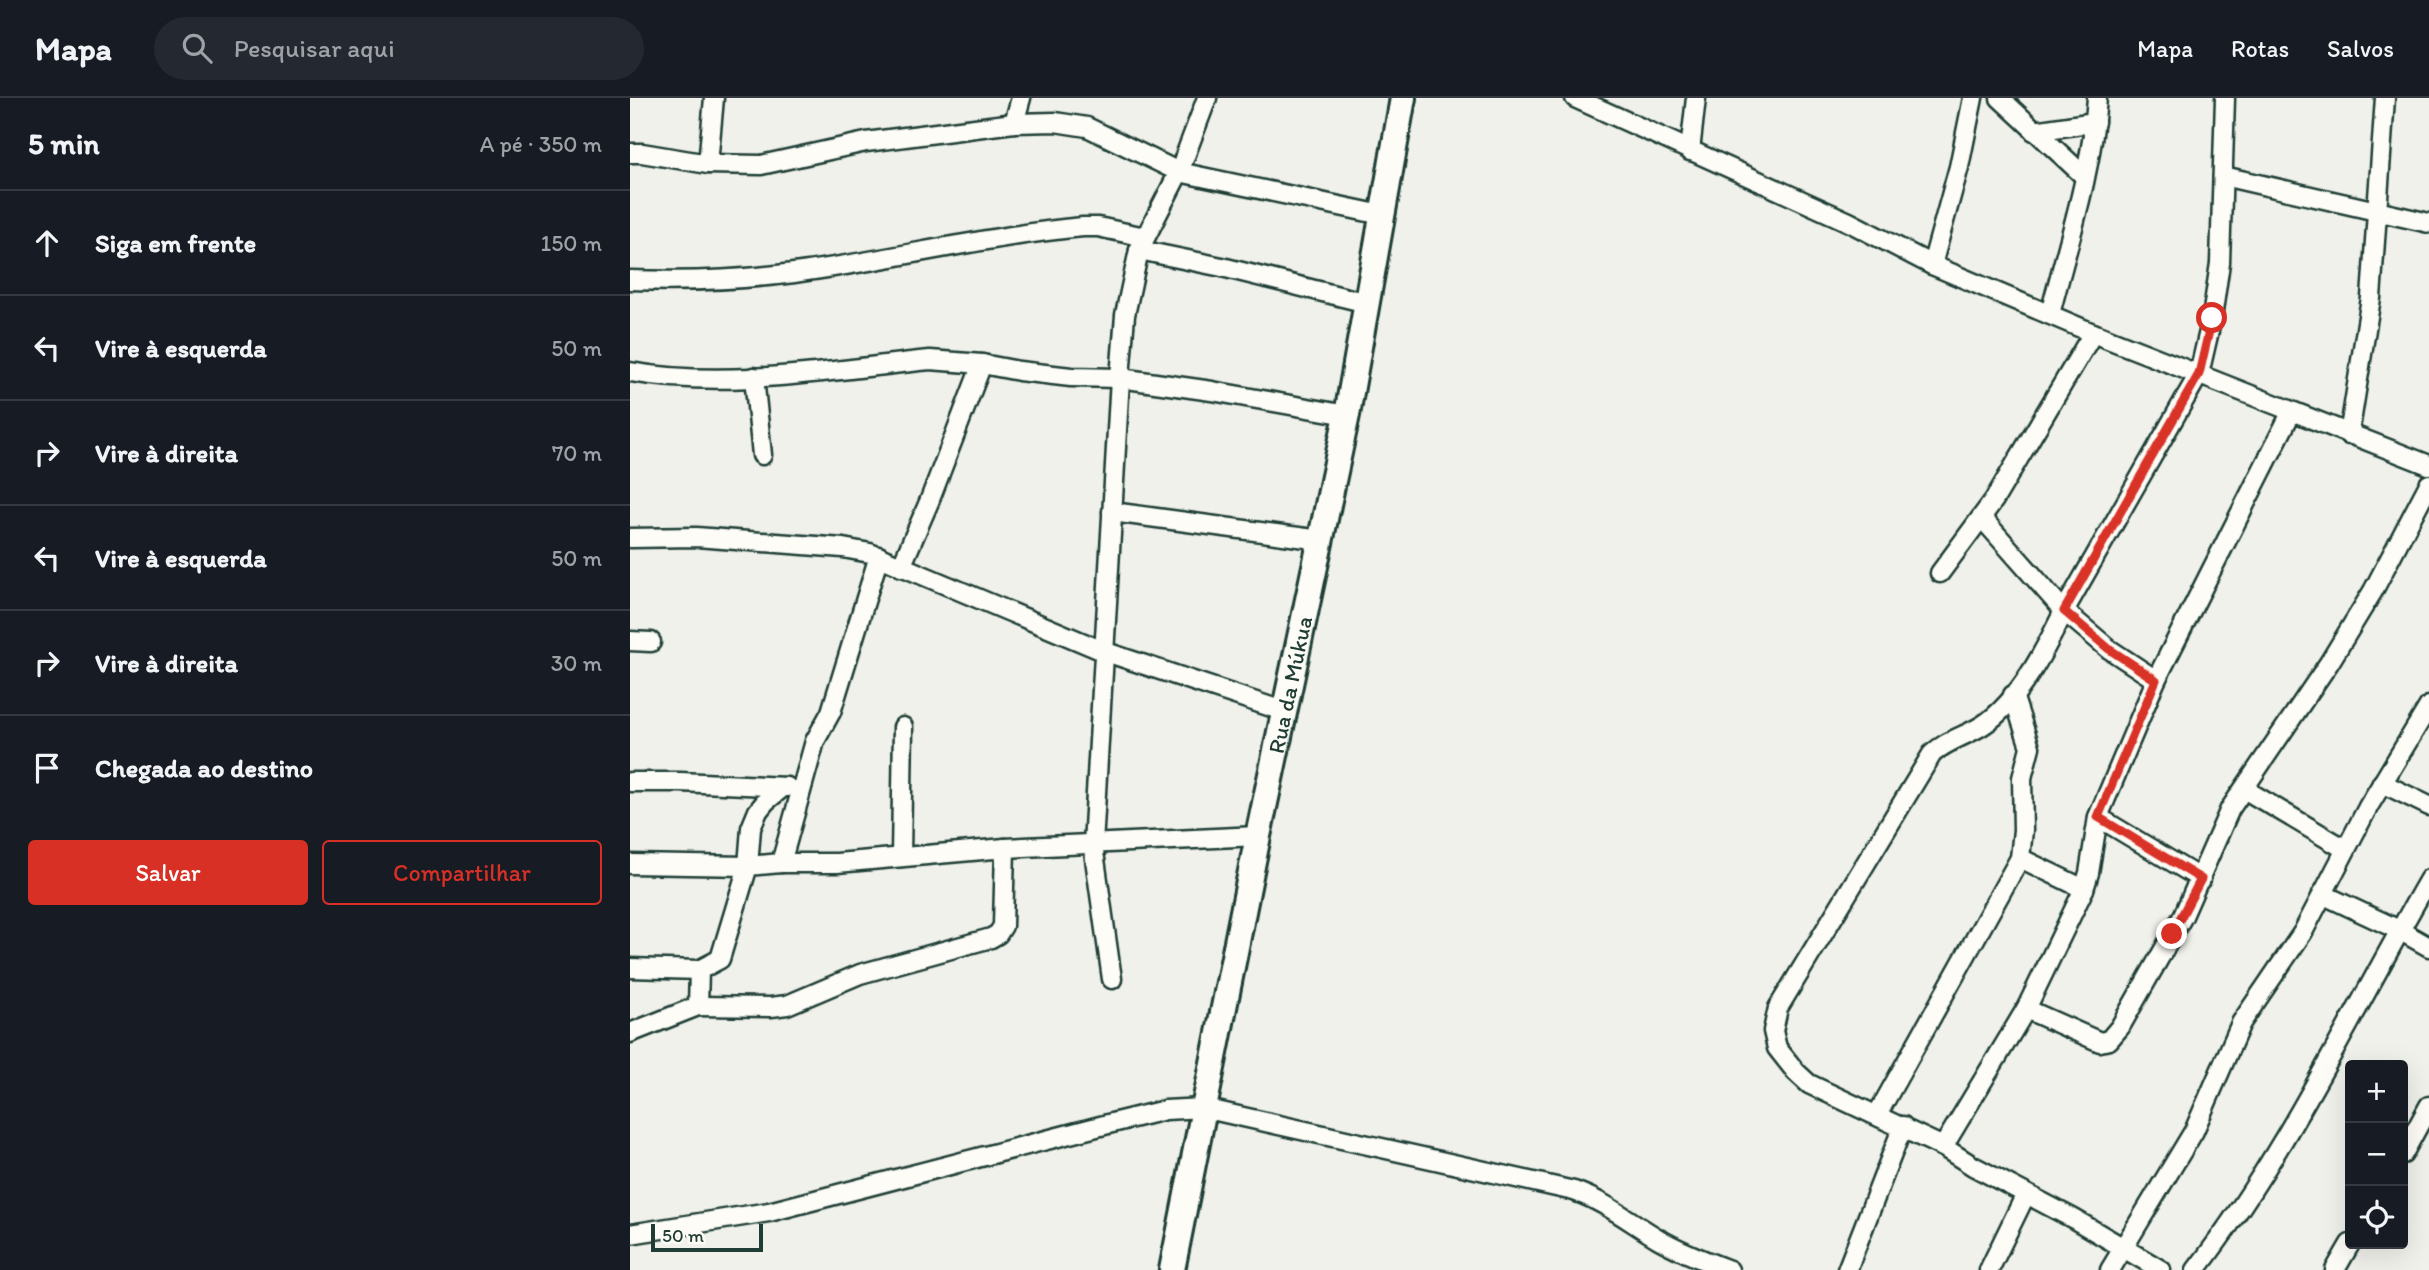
<!DOCTYPE html>
<html lang="pt">
<head>
<meta charset="utf-8">
<style>
  body { margin:0; font-family:Itim,sans-serif; background:#242831; color:#f1f3f6 }
  .controls { position:absolute; right:21px; bottom:21px; display:grid; overflow:hidden; border-radius:7px; box-shadow:0 7px 28px #0002 }
  .controls button { width:63px; height:63px; display:grid; place-items:center; padding:0; border:0; border-bottom:2px solid #363941; background:#171b24; color:#f1f3f6; font:35px sans-serif }
  .scale { position:absolute; left:21px; bottom:18px; width:112px; box-sizing:border-box; padding-left:7px; border:4px solid #1f3d34; border-top:0; font-size:19px; line-height:24px; white-space:nowrap; color:#1f3d34; -webkit-text-stroke:5px #fdfcf7; paint-order:stroke }
  .stop { position:absolute; width:21px; height:21px; margin:-16px; border:5px solid #d93025; border-radius:50%; background:#fff }
  .stop.end { background:#d93025; border-color:#fff; box-shadow:0 2px 7px #0008 }
  .list { margin:0; padding:0; list-style:none }
  h2 { display:flex; justify-content:space-between; align-items:center; height:91px; margin:0; padding:0 28px; font-size:30px }
  h2 small { font-size:23px; font-weight:400; color:#9ea1a6 }
  .list li { display:grid; grid-template-columns:46px 1fr auto; gap:21px; align-items:center; box-sizing:border-box; height:105px; padding:0 28px; border-top:2px solid #363941 }
  .list b { display:block; font-size:26px; white-space:nowrap }
  .list em { font-size:23px; font-style:normal; color:#9ea1a6 }
  .actions { display:flex; gap:14px; padding:21px 28px }
  .actions a { flex:1; padding:16px 0; border:2px solid #d93025; border-radius:7px; text-align:center; font-size:24px; color:#d93025 }
  .actions .main { background:#d93025; color:#fff }
  .icon { flex:none; width:38px; height:38px; fill:none; stroke:currentColor; stroke-width:2; stroke-linecap:round; stroke-linejoin:round }
  .map { position:relative; flex:none; width:1799px; height:1172px; overflow:hidden }
  header { display:flex; align-items:center; gap:42px; box-sizing:border-box; height:98px; padding:0 35px; background:#171b24; border-bottom:2px solid #363941 }
  header strong { font-size:33px }
  nav { display:flex; gap:38px; margin-inline-start:auto; font-size:24px }
  .search { width:490px; height:63px; background:#242831; display:flex; align-items:center; gap:18px; box-sizing:border-box; padding:0 24px; border-radius:38px; color:#9ea1a6; font-size:26px }
  main { display:flex }
  aside { flex:1; background:#171b24 }
  .map>svg:first-child { display:block }
</style>
</head>
<body>
<header>
<strong>Mapa</strong>
<div class="search"><svg class="icon" aria-label="search" viewBox="0 0 24 24"><circle cx="10" cy="10" r="6"/><path d="M15 15l6 6"/></svg>Pesquisar aqui</div>
<nav><a>Mapa</a><a>Rotas</a><a>Salvos</a></nav>
</header>
<main>
<aside>
<h2>5 min<small>A pé · 350 m</small></h2>
<ul class="list">
<li><svg class="icon" aria-label="ahead" viewBox="0 0 24 24"><path d="M12 20V5M6 11l6-6 6 6"/></svg><div><b>Siga em frente</b></div><em>150 m</em></li>
<li><svg class="icon" aria-label="left" viewBox="0 0 24 24"><path d="M17 20v-9H6M10 6l-5 5 5 5"/></svg><div><b>Vire à esquerda</b></div><em>50 m</em></li>
<li><svg class="icon" aria-label="right" viewBox="0 0 24 24"><path d="M7 20v-9h11M14 6l5 5-5 5"/></svg><div><b>Vire à direita</b></div><em>70 m</em></li>
<li><svg class="icon" aria-label="left" viewBox="0 0 24 24"><path d="M17 20v-9H6M10 6l-5 5 5 5"/></svg><div><b>Vire à esquerda</b></div><em>50 m</em></li>
<li><svg class="icon" aria-label="right" viewBox="0 0 24 24"><path d="M7 20v-9h11M14 6l5 5-5 5"/></svg><div><b>Vire à direita</b></div><em>30 m</em></li>
<li><svg class="icon" aria-label="arrive" viewBox="0 0 24 24"><path d="M6 21V4h12l-3 4 3 4H6"/></svg><div><b>Chegada ao destino</b></div></li>
</ul>
<div class="actions"><a class="main">Salvar</a><a>Compartilhar</a></div>
</aside>
<div class="map">
<svg width="1799" height="1172" viewBox="0 0 1799 1172">
  <rect width="100%" height="100%" fill="#f0f1eb"/>
  <filter id="ink" filterUnits="userSpaceOnUse"><feTurbulence type="fractalNoise" baseFrequency=".0143" numOctaves="2"/><feDisplacementMap in="SourceGraphic" scale="14" xChannelSelector="R" yChannelSelector="G"/><feConvolveMatrix kernelMatrix="1 2 1 2 8 2 1 2 1" color-interpolation-filters="sRGB"/></filter>
  <g filter="url(#ink)">
    <g fill="none" stroke-linecap="round" stroke-linejoin="round">
      <defs>
        <g id="street">
          <polyline points="945,0 1219,124 1302,167 1463,235 1799,367"/>
          <polyline points="1370,0 1454,78"/>
          <polyline points="384,25 391,0"/>
          <polyline points="1404,33 1465,24"/>
          <polyline points="1060,53 1066,0"/>
          <polyline points="0,55 12,55 78,66 131,67 236,44 384,25 425,24 457,29 549,74 752,117"/>
          <polyline points="78,66 84,0"/>
          <polyline points="1593,78 1799,125"/>
          <polyline points="509,152 592,169 737,205"/>
          <polyline points="1302,167 1329,69 1343,0"/>
          <path d="M0,182C55,184 110,182 164,175C261,162 356,138 453,129H468L515,139"/>
          <path d="M1420,216C1438,145 1462,73 1467,0"/>
          <path d="M0,274C98,291 202,272 300,262L352,266L389,273L441,279L490,280L582,293L717,317"/>
          <polyline points="124,279 132,357"/>
          <polyline points="1719,337 1741,200 1755,0"/>
          <polyline points="482,414 691,442"/>
          <polyline points="1352,420 1434,513 1479,551 1526,582"/>
          <polyline points="0,440 66,439 213,450 240,455 473,553 656,614"/>
          <polyline points="271,469 299,404 352,266"/>
          <polyline points="1310,475 1364,402 1463,235"/>
          <polyline points="0,543 21,544"/>
          <polyline points="0,684 50,684 157,689"/>
          <polyline points="1752,685 1799,708"/>
          <polyline points="1614,691 1715,751"/>
          <polyline points="1468,719 1571,781"/>
          <polyline points="271,759 273,629"/>
          <polyline points="1390,760 1454,791"/>
          <polyline points="151,765 185,643 201,614 249,458"/>
          <polyline points="0,766 118,768 151,765 207,765 375,750 628,738"/>
          <polyline points="1692,796 1769,832 1799,849"/>
          <polyline points="0,870 69,872 90,861 118,768 121,730 128,713 136,703 153,689"/>
          <polyline points="482,881 463,747 490,280 495,217 509,152 549,74 577,0"/>
          <polyline points="68,908 141,909 157,907 230,876 361,840 368,836 373,828 375,750"/>
          <polyline points="1396,911 1470,944 1479,942 1490,929 1553,818 1600,711 1699,565 1743,493 1799,386"/>
          <polyline points="0,935 68,908 69,872"/>
          <polyline points="1247,1017 1390,760 1393,732 1392,680 1400,649 1383,597"/>
          <polyline points="1313,1049 1396,911 1454,791 1459,775 1468,719 1526,582 1661,315"/>
          <polyline points="1773,1056 1799,1008"/>
          <path d="M0,1136L139,1114L482,1025L535,1012L573,1010L944,1093C976,1104 1000,1124 1029,1141C1052,1154 1075,1163 1099,1172"/>
          <polyline points="1217,1172 1273,1028"/>
          <polyline points="1359,1172 1396,1096"/>
          <polyline points="1480,1172 1564,1033 1611,925 1673,834 1738,709 1799,608"/>
          <path d="M1531,1172L1444,1121L1343,1068L1313,1049L1179,986L1166,974L1147,950L1143,933L1148,910L1302,656C1317,642 1336,638 1353,627C1389,604 1416,550 1434,513L1569,276L1582,220L1590,165L1595,0"/>
          <path d="M1566,1172C1659,1051 1723,912 1799,781"/>
          <polyline points="1705,1172 1720,1146"/>
        </g>
        <g id="secondary">
          <path id="s1" d="M542,1172L628,738L717,317L773,0"/>
        </g>
      </defs>
      <use href="#street" stroke="#1f3d34" stroke-width="23"/>
      <use href="#secondary" stroke="#1f3d34" stroke-width="30"/>
      <use href="#street" stroke="#fdfcf7" stroke-width="18"/>
      <use href="#secondary" stroke="#fdfcf7" stroke-width="24"/>
    </g>
  </g>
  <g fill="none" stroke-linecap="round" stroke-linejoin="round" filter="url(#ink)">
    <polyline stroke="#d93025" stroke-width="9" points="1542,836 1571,781 1468,719 1526,582 1479,551 1434,513 1569,276 1582,220"/>
  </g>
  <g text-anchor="middle" stroke-width="6" stroke-linejoin="round" paint-order="stroke">
    <g font-size="23" fill="#1f3d34" stroke="#fdfcf7">
      <text dy="8" stroke="none"><textPath href="#s1" startOffset="597">Rua da Múkua</textPath></text>
    </g>
  </g>
</svg>
<div class="controls">
<button>+</button>
<button>−</button>
<button><svg class="icon" aria-label="locate" viewBox="0 0 24 24"><circle cx="12" cy="12" r="6"/><path d="M12 2v4M12 18v4M2 12h4M18 12h4"/></svg></button>
</div>
<div class="scale">50 m</div>
<div class="stop" style="left:1582px;top:220px"></div>
<div class="stop end" style="left:1542px;top:836px"></div>
</div>
</main>
</body>
</html>
